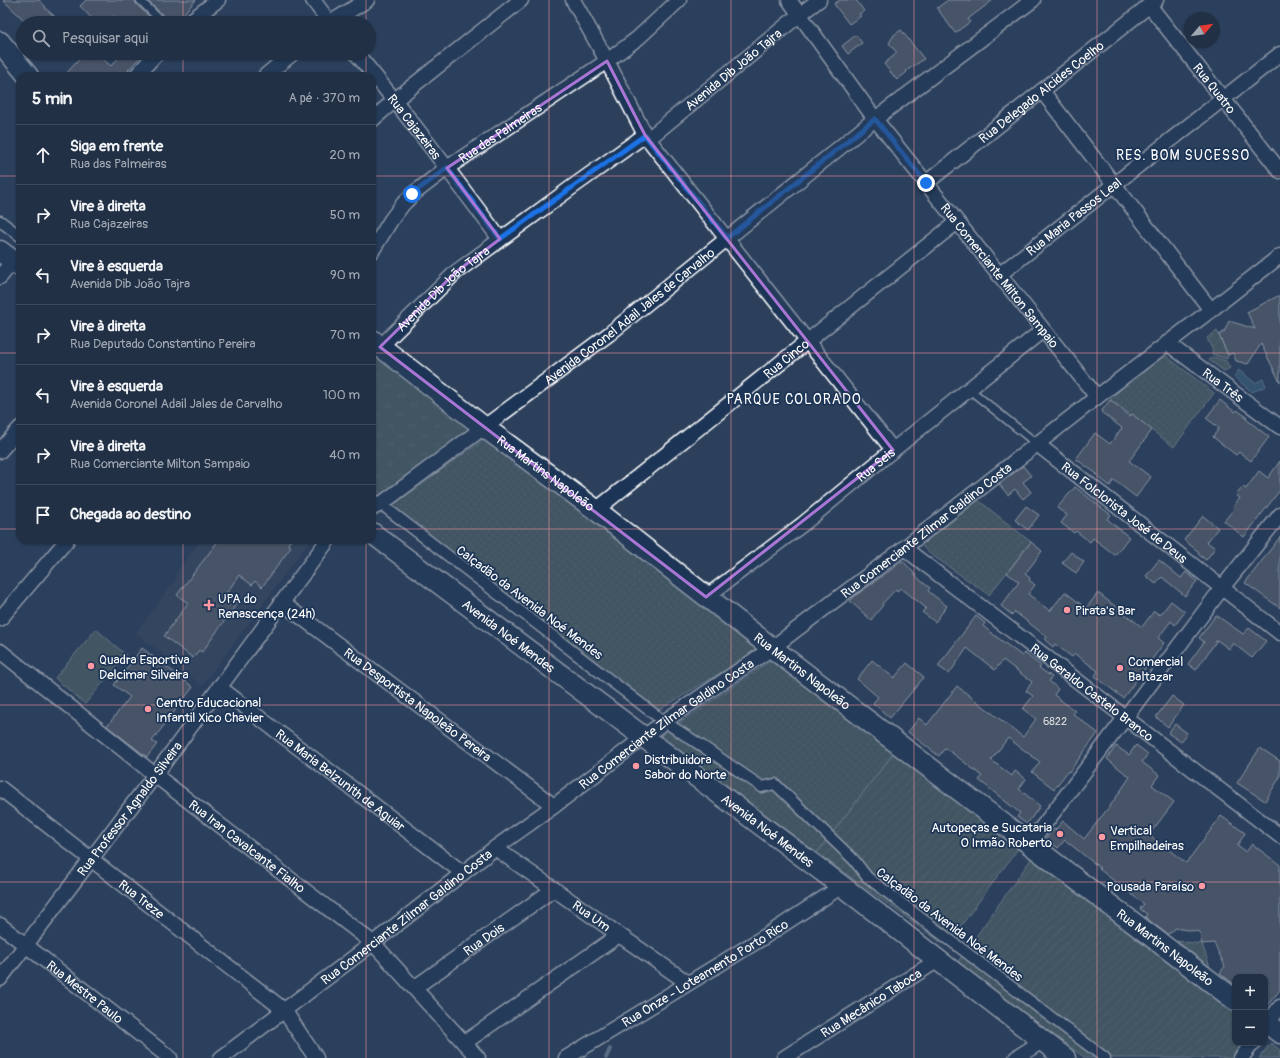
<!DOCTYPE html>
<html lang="pt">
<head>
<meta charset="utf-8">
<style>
  body { margin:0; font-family:Pangolin,sans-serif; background:#29384c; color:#f1f3f6 }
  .controls { position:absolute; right:12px; bottom:12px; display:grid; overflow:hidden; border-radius:8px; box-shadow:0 1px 3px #0004 }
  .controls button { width:36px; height:36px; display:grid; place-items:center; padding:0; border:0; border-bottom:1px solid #3e4b5e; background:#213045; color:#f1f3f6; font:20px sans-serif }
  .compass { position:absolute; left:1184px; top:12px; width:36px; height:36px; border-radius:50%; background:#213045; box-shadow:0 1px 3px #0004; rotate:61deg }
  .stop { position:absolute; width:12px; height:12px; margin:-9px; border:3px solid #1a73e8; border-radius:50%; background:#fff }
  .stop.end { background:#1a73e8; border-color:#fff; box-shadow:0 1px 4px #0008 }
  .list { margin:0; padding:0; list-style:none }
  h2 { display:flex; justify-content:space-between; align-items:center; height:52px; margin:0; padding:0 16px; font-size:17px }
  h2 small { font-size:13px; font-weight:400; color:#a2a9b3 }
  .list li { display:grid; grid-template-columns:26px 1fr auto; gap:12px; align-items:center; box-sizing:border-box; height:60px; padding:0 16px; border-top:1px solid #3e4b5e }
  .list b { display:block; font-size:15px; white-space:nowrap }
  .list p { margin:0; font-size:13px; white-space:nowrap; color:#a2a9b3 }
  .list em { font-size:13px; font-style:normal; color:#a2a9b3 }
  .icon { flex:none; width:22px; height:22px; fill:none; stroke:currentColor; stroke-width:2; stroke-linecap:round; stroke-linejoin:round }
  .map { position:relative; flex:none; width:1280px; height:1058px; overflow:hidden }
  .search { position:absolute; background:#213045; box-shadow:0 1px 3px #0004; left:16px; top:16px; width:360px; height:44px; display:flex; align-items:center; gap:10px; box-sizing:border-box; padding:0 14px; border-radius:22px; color:#a2a9b3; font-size:15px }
  .panel { position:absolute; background:#213045; box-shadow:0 1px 3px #0004; left:16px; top:72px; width:360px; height:472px; border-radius:12px }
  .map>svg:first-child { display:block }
</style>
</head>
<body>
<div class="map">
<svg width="1280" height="1058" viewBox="0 0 1280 1058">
  <defs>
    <pattern id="grass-dots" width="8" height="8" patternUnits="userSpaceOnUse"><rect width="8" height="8" fill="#5b706c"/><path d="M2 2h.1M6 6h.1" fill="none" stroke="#748582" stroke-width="1.8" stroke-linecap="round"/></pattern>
    <pattern id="park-tufts" width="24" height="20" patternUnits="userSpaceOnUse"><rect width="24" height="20" fill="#5b706c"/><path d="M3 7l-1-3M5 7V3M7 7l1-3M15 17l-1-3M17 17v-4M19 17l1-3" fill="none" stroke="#748582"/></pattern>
    <pattern id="garden-furrows" width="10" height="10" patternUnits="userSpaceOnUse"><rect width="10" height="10" fill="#5b706c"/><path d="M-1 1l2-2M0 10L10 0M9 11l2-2" fill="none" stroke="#748582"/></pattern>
    <pattern id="water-ripples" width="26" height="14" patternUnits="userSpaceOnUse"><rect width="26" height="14" fill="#3e6a84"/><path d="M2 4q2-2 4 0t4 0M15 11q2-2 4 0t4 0" fill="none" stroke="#5b8096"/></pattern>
  </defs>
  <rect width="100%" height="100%" fill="#2c405c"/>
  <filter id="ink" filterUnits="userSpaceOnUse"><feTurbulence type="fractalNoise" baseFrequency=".025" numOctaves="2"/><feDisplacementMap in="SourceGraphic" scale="8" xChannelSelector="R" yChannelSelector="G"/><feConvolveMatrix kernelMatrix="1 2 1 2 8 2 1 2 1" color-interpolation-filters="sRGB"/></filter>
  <g filter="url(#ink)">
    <polygon fill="#3e4d62" points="200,540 310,540 202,686 136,633 177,577 175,575"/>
    <g fill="url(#grass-dots)" stroke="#adb8b6">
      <polygon points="1162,353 1214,393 1174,447 1110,399"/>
      <polygon points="486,438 760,649 659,710 391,506"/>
      <polygon points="978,500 1031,542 989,595 929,553 921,545"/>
      <polygon points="773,659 895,751 817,853 659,737"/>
      <polygon points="1271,1043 1280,1050 1280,1058 1259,1058"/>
    </g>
    <polygon fill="url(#park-tufts)" stroke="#adb8b6" points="372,349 471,428 383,495 372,487"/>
    <g fill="url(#garden-furrows)" stroke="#adb8b6">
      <polygon points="1217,331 1228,355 1227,359 1212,354 1211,353 1213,351 1207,338"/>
      <polygon points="1214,357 1226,361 1230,368 1224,371 1209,360"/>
      <polygon points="895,751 1020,846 946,946 817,853"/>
      <polygon points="1034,855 1235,1010 1235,1043 1246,1043 1234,1058 1085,1058 957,963"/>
      <polygon points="1177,941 1202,944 1210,967"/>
    </g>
    <polygon fill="#5b706c" stroke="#adb8b6" points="96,629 126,655 85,704 55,678"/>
    <polygon fill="url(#water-ripples)" stroke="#8ba6b5" points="1239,370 1255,383 1263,379 1266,386 1252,392 1234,377"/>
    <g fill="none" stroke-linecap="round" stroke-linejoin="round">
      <polyline stroke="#8ba6b5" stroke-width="4" points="606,1058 610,1049"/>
    </g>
    <g fill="#676a71" stroke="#fff">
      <polygon points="3,0 39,0 46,7 45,8 62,23 27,23"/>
      <polygon points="86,0 135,0 136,4 156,23 120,23 114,16 106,23 96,23 80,6"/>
      <polygon points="147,0 196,0 175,23 168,23 167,19"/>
      <polygon points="840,0 856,0 864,11 859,14 861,16 849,24 834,4"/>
      <polygon points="948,0 993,0 968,19 970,22 955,33 937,8"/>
      <polygon points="901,30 924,59 906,71 907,72 897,80 884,64 897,53 889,43 894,35"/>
      <polygon points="856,35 862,43 848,54 842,46"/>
      <polygon points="85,53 96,53 111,66 123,53 144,53 128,70 129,71 128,76 64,76"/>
      <polygon points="1280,295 1280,382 1261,344 1248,364 1236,361 1233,353 1228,355 1219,335 1224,332 1229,321 1255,329 1247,312"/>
      <polygon points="1110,400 1130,416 1132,414 1152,430 1129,461 1151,477 1136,497 1114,480 1110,486 1096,475 1097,474 1076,459 1095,433 1110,444 1122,428 1101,412"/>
      <polygon points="1220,400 1235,412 1237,410 1247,417 1246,419 1269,437 1251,461 1239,452 1236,455 1213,437 1219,428 1206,418"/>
      <polygon points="1280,461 1280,490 1244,537 1224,521 1234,509 1233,507 1240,498 1236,495 1243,487 1246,489 1259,471 1268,478"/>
      <polygon points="1023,466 1031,476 1023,482 1031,492 1023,499 1015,489 1008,495 999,484"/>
      <polygon points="1075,487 1111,515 1107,519 1129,537 1115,555 1093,538 1090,542 1076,531 1074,533 1061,523 1067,515 1057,508"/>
      <polygon points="1026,506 1039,515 1028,530 1015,520"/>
      <polygon points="1203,516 1218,528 1207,542 1215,548 1206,560 1198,554 1199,552 1184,540"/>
      <polygon points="1280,537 1280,608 1245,583"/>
      <polygon points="219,540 291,540 288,544 291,547 262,587 255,581 252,585 239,575 226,594 238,602 202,652 199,650 193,658 164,636 188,603 177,595"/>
      <polygon points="1031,542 1042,551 1025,574 1030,578 1029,580 1035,585 1028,594 1050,611 1065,592 1086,608 1098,593 1142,627 1154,611 1160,615 1171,601 1185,612 1175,625 1171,621 1158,638 1164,643 1123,698 1095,676 1098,671 1075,654 1072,657 1055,644 1053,647 1045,640 1047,637 1015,612 1012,615 1001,606 1019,582 1007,573"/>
      <polygon points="1071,552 1084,562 1076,573 1062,563"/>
      <polygon points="1159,560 1181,578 1186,572 1197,581 1185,596 1162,577 1156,584 1146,576"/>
      <polygon points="903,561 920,580 930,588 928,591 947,606 935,622 922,612 926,608 901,588 897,591 896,589 882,604 883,605 871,620 850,601 855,596"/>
      <polygon points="1216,615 1243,634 1249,628 1266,641 1252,658 1233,643 1229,649 1217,640 1196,670 1188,664 1204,642 1199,638"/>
      <polygon points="976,616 985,623 983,626 994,635 1022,656 1024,653 1041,666 1039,668 1052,677 1049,681 1058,689 1054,695 1075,711 1073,714 1098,733 1069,772 1068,771 1054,789 1032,772 1040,762 1008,738 991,760 1012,776 1015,771 1026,779 1019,789 1040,806 1027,824 1017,817 1020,813 979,780 982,776 959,758 945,748 939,756 908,732 919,718 927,725 957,686 1023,737 1036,719 1023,709 1033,696 1026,691 1032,682 1003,660 995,670 967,648 949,674 938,666"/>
      <polygon points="142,648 193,687 152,741 157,744 147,757 107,726 130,697 114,685"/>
      <polygon points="872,660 894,678 907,663 924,677 890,718 873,703 878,697 857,679"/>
      <polygon points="1172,696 1184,705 1168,727 1156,717"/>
      <polygon points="1175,724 1187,733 1181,742 1168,733"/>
      <polygon points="1136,745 1148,754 1142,762 1159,775 1152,785 1174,802 1149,835 1186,863 1221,816 1245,833 1237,846 1246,852 1252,844 1280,865 1280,990 1265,1008 1265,977 1235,977 1235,985 1220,973 1225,966 1214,943 1202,944 1200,932 1175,928 1172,932 1167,934 1145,917 1147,914 1140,909 1144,904 1099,869 1100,868 1065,840 1058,848 1046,838 1054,829 1055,830 1063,821 1084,839 1113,802 1130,777 1107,759 1116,746 1129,755"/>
      <polygon points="1260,748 1280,761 1280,777 1265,801 1237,783"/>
    </g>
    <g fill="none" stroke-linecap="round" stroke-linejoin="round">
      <defs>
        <g id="service">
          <polyline points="140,0 163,23"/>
          <polyline points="970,390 1037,444"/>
        </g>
        <g id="pedestrian">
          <polyline points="0,221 20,236"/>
          <polyline points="372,497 374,499"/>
          <polyline points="386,508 658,717"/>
          <polyline points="671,726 702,746 762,787 775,784 854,860 867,877 1105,1058"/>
        </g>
        <g id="minor">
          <polyline points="313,0 330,23"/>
          <polyline points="573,0 607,61 645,135 893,450"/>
          <path id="s1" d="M789,0L875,119L1097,397"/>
          <path id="s2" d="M1149,5L1280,171"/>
          <polyline points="188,23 218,0"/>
          <polyline points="330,23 367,0"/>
          <path id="s3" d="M356,53C406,113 453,176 500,239"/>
          <polyline points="136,76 157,53"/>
          <polyline points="265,76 293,53"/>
          <polyline points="1042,91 1211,310"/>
          <polyline points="372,120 395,100 521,0"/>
          <path id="s4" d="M648,139L799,15L819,0"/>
          <path id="s5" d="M926,183L1156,0"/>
          <path id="s6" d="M372,251L391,220L403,204L413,194L447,168L607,61L638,38L679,0"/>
          <path id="s7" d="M999,275L1280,54"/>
          <polyline points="0,277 13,261"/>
          <path id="s8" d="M1167,343L1280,427"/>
          <path id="s9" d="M380,347L456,272L575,185L645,135"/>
          <path id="s10" d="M1037,444L1280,633"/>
          <polyline points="0,451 20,428"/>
          <path id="s11" d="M372,508L381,504L609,334L875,119L1033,0"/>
          <path id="s12" d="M596,510L957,222"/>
          <path id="s13" d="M904,548L1280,836"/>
          <path id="s14" d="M706,597L803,524L893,450L1043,330"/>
          <path id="s15" d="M281,602L554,806"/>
          <polyline points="0,619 67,540"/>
          <path id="s16" d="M0,651L155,775L373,943L478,1058"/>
          <path id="s17" d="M219,687L463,873"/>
          <path id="s18" d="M0,788L284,1010L316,1058"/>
          <polyline points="1030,843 1125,718 1222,588 1280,515"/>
          <path id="s19" d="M495,848L688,983"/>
          <path id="s20" d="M0,925L170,1058"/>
          <path id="s21" d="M0,979L155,775L328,540"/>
          <path id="s22" d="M414,988L554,889"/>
          <polyline points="1265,1027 1280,1007"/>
          <polyline points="464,1043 619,935"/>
          <path id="s23" d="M221,1058L373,943L495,848L554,806L665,721L772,648L904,548L1097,397L1211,310L1280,256"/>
          <path id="s24" d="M566,1058L764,937L842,886"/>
          <path id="s25" d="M784,1058L938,960"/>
          <polyline points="1016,1058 1042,1041"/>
          <polyline points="1241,1058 1253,1043"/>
        </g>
        <g id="secondary">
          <polyline points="0,42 28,76"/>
          <polyline points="0,251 20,266"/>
          <path id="s26" d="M372,340L484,427L596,510L772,648L1235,1000"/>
          <path id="s27" d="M372,533L842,886L1065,1058"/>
          <polyline points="1265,1022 1280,1033"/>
        </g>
      </defs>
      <use href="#service" stroke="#fff" stroke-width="10"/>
      <use href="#pedestrian" stroke="#fff" stroke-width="13"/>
      <use href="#minor" stroke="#fff" stroke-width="17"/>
      <use href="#secondary" stroke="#fff" stroke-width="23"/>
      <use href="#service" stroke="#1d3557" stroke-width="7"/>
      <use href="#pedestrian" stroke="#1d3557" stroke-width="10"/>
      <use href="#minor" stroke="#1d3557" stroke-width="14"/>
      <use href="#secondary" stroke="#1d3557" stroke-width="20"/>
    </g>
  </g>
  <g fill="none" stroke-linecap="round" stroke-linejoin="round" filter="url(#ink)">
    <polyline stroke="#1a73e8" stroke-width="5" points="412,194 447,168 500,239 645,135 727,238 875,119 926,183"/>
  </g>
  <path d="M0 0H1280V1058H0ZM607,61L645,135L893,450L706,597L380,347L456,272L500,239L447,168Z" fill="#2c405c" fill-opacity=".55" fill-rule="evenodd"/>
  <path fill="none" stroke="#a976d5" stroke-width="3" stroke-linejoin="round" d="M607,61L645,135L893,450L706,597L380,347L456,272L500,239L447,168Z"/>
  <path fill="none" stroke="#ff9aa2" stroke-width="1" stroke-opacity="0.55" d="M183,0V23M366,0V23M549,0V1058M731,0V1058M914,0V1058M1097,0V1058M183,53V76M366,53V76M0,176H20M372,176H1280M0,353H20M372,353H1280M0,529H20M372,529H1280M183,540V1058M366,540V1058M0,705H1280M0,882H1280"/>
  <g fill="#ff9aa2" stroke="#1d3557" stroke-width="1.5">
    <path d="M207 599h4v4h4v4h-4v4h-4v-4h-4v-4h4z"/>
    <circle cx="1067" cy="610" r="4"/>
    <circle cx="91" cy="666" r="4"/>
    <circle cx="1120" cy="668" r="4"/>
    <circle cx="148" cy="709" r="4"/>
    <circle cx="636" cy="766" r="4"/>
    <circle cx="1060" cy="834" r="4"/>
    <circle cx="1102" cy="837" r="4"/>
    <circle cx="1202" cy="886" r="4"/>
  </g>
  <g text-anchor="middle" stroke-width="3.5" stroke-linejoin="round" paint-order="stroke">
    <g font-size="11" fill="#d9dadc">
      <text x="1055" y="725">6822</text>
    </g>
    <g font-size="13" fill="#fff" stroke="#1d3557">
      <text dy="5" stroke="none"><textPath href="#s4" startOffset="110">Avenida Dib João Tajra</textPath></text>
      <text dy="5" stroke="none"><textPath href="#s2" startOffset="106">Rua Quatro</textPath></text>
      <text dy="5" stroke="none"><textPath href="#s5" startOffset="147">Rua Delegado Alcides Coelho</textPath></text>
      <text dy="5" stroke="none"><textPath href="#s3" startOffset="94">Rua Cajazeiras</textPath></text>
      <text dy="5" stroke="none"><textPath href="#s6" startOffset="177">Rua das Palmeiras</textPath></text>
      <text dy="5" stroke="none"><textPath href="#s7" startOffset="95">Rua Maria Passos Leal</textPath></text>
      <text dy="5" stroke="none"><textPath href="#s1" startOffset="347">Rua Comerciante Milton Sampaio</textPath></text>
      <text dy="5" stroke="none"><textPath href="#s9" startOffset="86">Avenida Dib João Tajra</textPath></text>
      <text dy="5" stroke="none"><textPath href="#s11" startOffset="321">Avenida Coronel Adail Jales de Carvalho</textPath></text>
      <text dy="5" stroke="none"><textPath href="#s12" startOffset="243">Rua Cinco</textPath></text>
      <text dy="5" stroke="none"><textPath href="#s8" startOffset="70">Rua Três</textPath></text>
      <text dy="5" stroke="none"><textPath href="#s14" startOffset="215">Rua Seis</textPath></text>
      <text dy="5" stroke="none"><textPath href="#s26" startOffset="219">Rua Martins Napoleão</textPath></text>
      <text dy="5" stroke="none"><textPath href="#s10" startOffset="111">Rua Folclorista José de Deus</textPath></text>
      <text dy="5" stroke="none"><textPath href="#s23" startOffset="881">Rua Comerciante Zilmar Galdino Costa</textPath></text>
      <text transform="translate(530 602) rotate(37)" y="5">Calçadão da Avenida Noé Mendes</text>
      <text dy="5" stroke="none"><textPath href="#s27" startOffset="171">Avenida Noé Mendes</textPath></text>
      <text dy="5" stroke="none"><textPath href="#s26" startOffset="543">Rua Martins Napoleão</textPath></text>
      <text dy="5" stroke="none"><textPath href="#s13" startOffset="237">Rua Geraldo Castelo Branco</textPath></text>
      <text dy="5" stroke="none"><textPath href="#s15" startOffset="171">Rua Desportista Napoleão Pereira</textPath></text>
      <text dy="5" stroke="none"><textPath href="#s23" startOffset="557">Rua Comerciante Zilmar Galdino Costa</textPath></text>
      <text dy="5" stroke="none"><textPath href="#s17" startOffset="153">Rua Maria Belzunith de Aguiar</textPath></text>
      <text dy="5" stroke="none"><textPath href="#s21" startOffset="214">Rua Professor Agnaldo Silveira</textPath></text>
      <text dy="5" stroke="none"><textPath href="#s27" startOffset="495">Avenida Noé Mendes</textPath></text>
      <text dy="5" stroke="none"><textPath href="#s16" startOffset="315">Rua Iran Cavalcante Fialho</textPath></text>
      <text dy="5" stroke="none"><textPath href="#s18" startOffset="180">Rua Treze</textPath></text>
      <text dy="5" stroke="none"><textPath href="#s19" startOffset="118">Rua Um</textPath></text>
      <text dy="5" stroke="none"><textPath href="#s23" startOffset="233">Rua Comerciante Zilmar Galdino Costa</textPath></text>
      <text transform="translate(950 924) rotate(37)" y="5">Calçadão da Avenida Noé Mendes</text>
      <text dy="5" stroke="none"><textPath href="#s22" startOffset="85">Rua Dois</textPath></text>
      <text dy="5" stroke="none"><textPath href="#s26" startOffset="999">Rua Martins Napoleão</textPath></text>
      <text dy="5" stroke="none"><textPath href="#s24" startOffset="163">Rua Onze - Loteamento Porto Rico</textPath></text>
      <text dy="5" stroke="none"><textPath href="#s20" startOffset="108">Rua Mestre Paulo</textPath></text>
      <text dy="5" stroke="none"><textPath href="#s25" startOffset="103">Rua Mecânico Taboca</textPath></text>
    </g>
    <g font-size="13" fill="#fff" stroke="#1d3557" text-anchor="start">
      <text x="218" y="603">UPA do<tspan x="218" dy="15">Renascença (24h)</tspan></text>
      <text x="1075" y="615">Pirata's Bar</text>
      <text x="99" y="664">Quadra Esportiva<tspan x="99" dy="15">Delcimar Silveira</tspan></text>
      <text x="1128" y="666">Comercial<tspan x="1128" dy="15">Baltazar</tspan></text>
      <text x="156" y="707">Centro Educacional<tspan x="156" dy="15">Infantil Xico Chavier</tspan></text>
      <text x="644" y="764">Distribuidora<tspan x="644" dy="15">Sabor do Norte</tspan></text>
      <text x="1052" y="832" text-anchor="end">Autopeças e Sucataria<tspan x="1052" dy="15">O Irmão Roberto</tspan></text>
      <text x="1110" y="835">Vertical<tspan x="1110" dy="15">Empilhadeiras</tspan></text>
      <text x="1194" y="891" text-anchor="end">Pousada Paraíso</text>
    </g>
    <g font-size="14" letter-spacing="1" fill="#fff" stroke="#1d3557">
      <text x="1183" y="160">RES. BOM SUCESSO</text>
      <text x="794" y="404">PARQUE COLORADO</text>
    </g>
  </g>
</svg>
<div class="controls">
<button>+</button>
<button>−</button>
</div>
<svg class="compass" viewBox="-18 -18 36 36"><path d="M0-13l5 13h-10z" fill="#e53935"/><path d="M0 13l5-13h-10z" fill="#a2a9b3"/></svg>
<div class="stop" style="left:412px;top:194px"></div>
<div class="stop end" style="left:926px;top:183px"></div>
<div class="search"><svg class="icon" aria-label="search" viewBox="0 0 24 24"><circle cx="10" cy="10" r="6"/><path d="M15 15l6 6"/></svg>Pesquisar aqui</div>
<section class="panel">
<h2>5 min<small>A pé · 370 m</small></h2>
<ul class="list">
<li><svg class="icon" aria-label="ahead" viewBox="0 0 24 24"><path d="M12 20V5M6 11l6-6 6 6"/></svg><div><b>Siga em frente</b><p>Rua das Palmeiras</p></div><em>20 m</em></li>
<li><svg class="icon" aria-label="right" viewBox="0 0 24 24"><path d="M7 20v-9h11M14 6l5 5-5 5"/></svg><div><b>Vire à direita</b><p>Rua Cajazeiras</p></div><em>50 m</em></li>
<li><svg class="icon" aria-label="left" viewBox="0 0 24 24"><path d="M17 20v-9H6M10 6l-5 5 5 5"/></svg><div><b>Vire à esquerda</b><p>Avenida Dib João Tajra</p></div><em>90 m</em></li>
<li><svg class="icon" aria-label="right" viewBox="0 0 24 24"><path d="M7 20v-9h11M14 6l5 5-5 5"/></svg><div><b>Vire à direita</b><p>Rua Deputado Constantino Pereira</p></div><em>70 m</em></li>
<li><svg class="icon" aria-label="left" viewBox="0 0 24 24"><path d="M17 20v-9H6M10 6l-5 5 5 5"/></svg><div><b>Vire à esquerda</b><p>Avenida Coronel Adail Jales de Carvalho</p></div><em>100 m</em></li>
<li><svg class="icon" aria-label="right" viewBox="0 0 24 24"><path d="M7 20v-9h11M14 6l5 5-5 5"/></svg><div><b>Vire à direita</b><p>Rua Comerciante Milton Sampaio</p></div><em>40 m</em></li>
<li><svg class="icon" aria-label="arrive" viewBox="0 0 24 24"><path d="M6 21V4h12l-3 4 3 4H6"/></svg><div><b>Chegada ao destino</b></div></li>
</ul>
</section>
</div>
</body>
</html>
